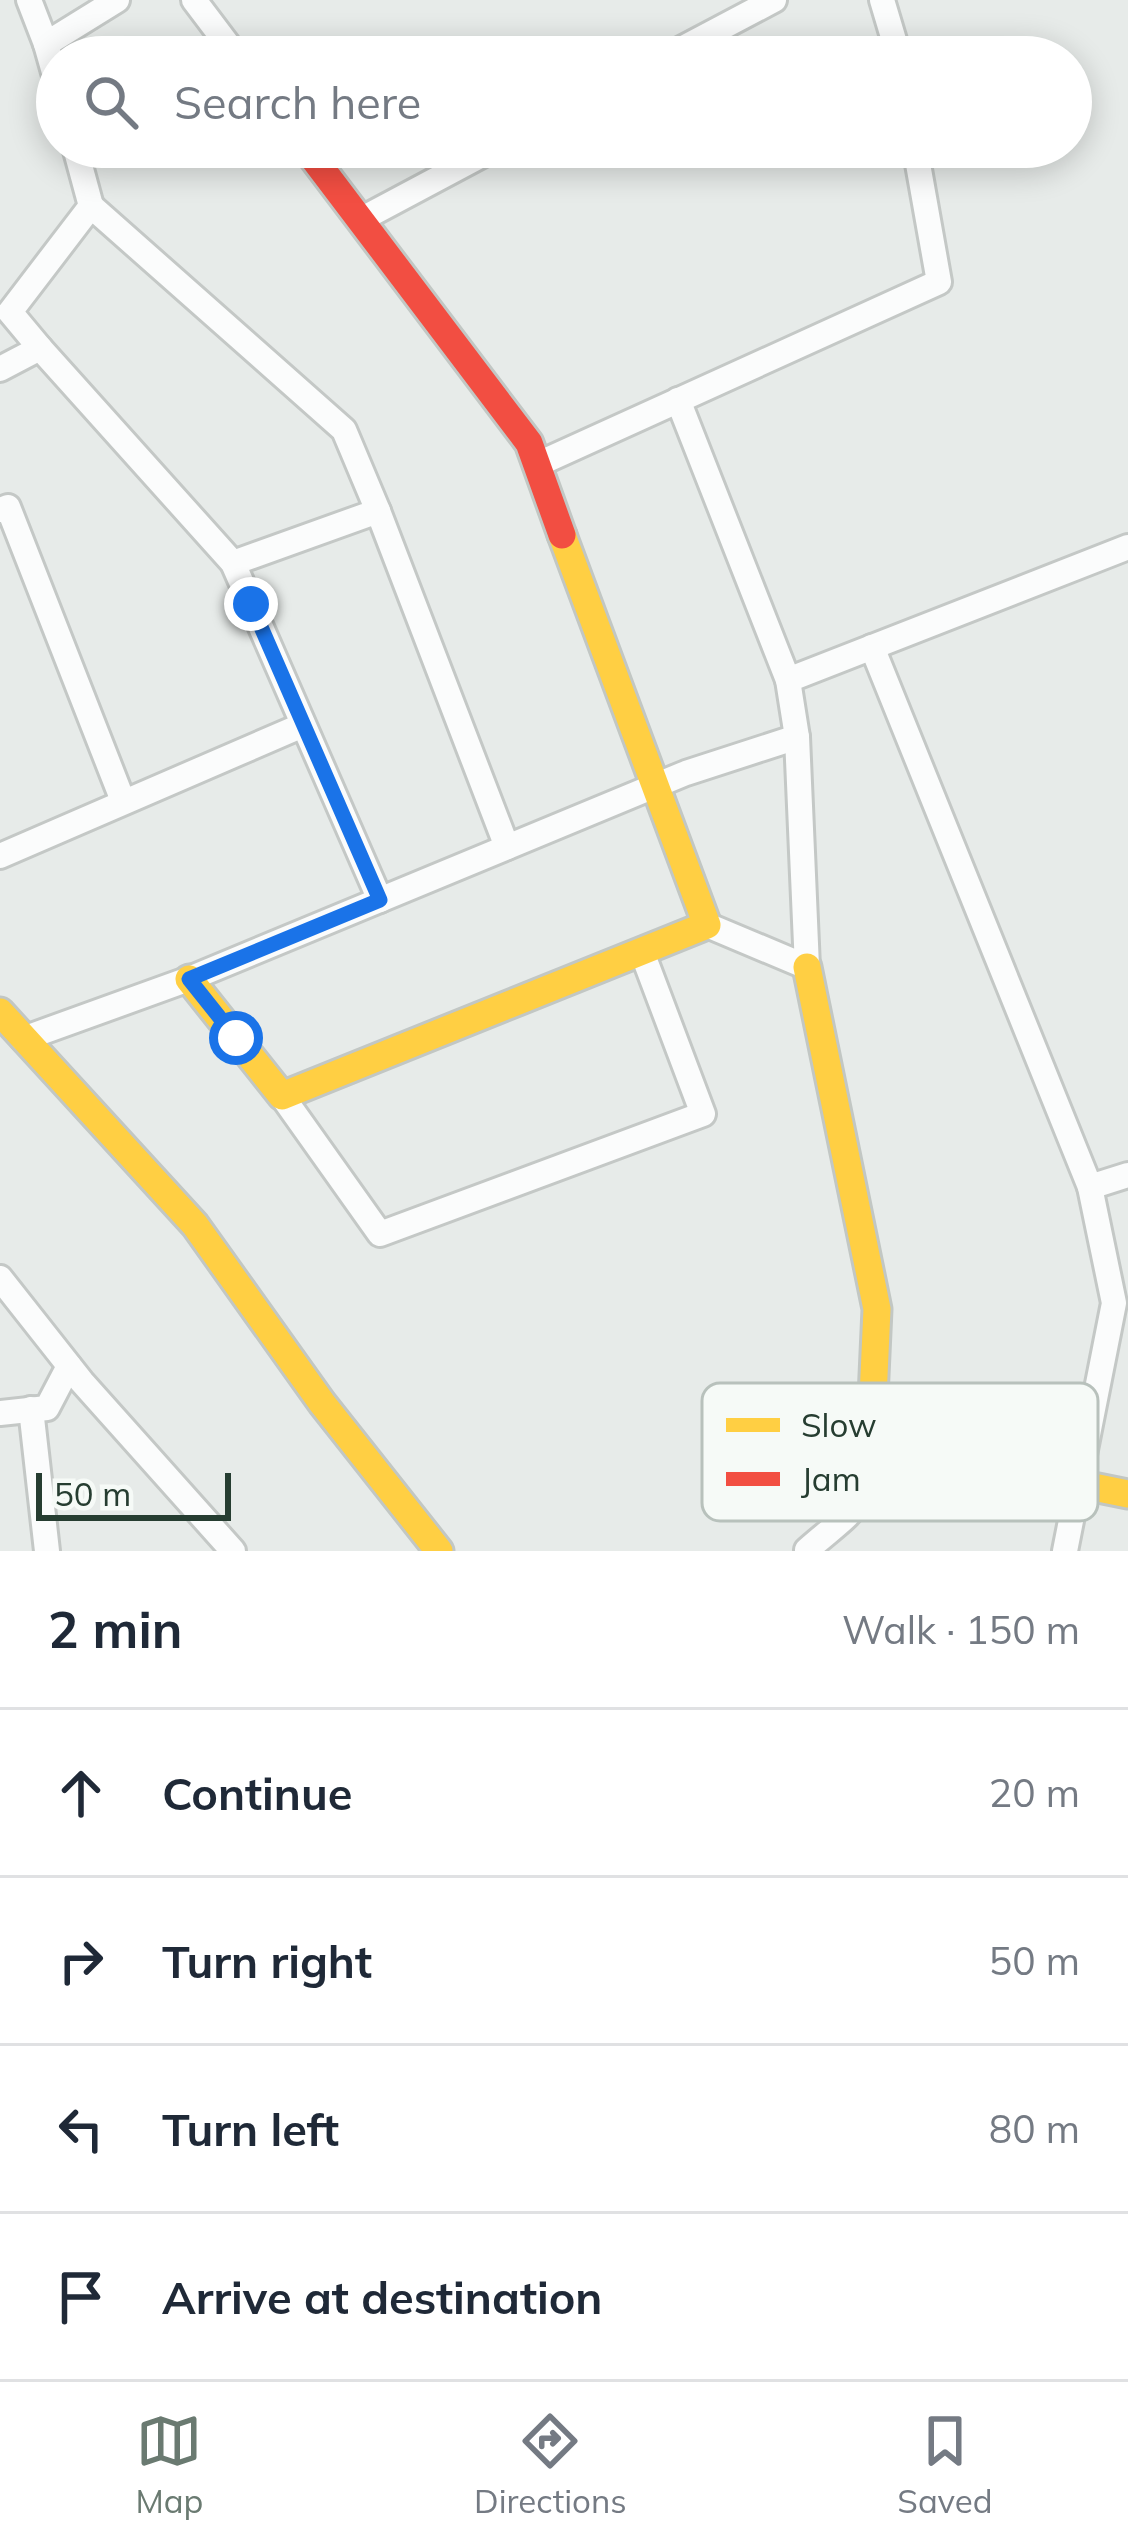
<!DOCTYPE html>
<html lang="en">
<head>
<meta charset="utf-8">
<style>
  body { margin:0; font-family:Mulish,sans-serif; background:#f2f2f3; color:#1f2937 }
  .scale { position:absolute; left:36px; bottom:30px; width:195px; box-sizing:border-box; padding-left:12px; border:6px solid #263d31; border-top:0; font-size:33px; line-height:42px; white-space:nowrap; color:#263d31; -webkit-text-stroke:9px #f6faf7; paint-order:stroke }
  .stop { position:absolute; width:36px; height:36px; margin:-27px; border:9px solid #1a73e8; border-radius:50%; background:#fff }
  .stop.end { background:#1a73e8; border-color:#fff; box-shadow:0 3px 12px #0008 }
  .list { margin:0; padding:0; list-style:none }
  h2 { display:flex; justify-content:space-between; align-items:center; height:156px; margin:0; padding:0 48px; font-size:51px }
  h2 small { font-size:39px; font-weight:400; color:#747a83 }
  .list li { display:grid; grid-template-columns:78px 1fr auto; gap:36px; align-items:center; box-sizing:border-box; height:168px; padding:0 48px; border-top:3px solid #e0e1e3 }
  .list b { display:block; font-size:45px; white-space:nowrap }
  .list em { font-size:39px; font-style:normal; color:#747a83 }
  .icon { flex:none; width:66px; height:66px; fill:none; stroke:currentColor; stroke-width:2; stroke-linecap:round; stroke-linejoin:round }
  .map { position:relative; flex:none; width:1128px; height:1551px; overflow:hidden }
  .search { position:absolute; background:#fff; box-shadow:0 6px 30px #0003; left:36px; right:36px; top:36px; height:132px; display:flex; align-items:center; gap:30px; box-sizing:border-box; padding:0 42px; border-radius:66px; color:#747a83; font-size:45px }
  .sheet { height:828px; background:#fff }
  nav { display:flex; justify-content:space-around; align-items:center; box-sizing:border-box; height:168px; border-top:3px solid #e0e1e3; background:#fff; font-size:33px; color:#747a83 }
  nav a { display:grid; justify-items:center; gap:6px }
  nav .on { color:#6a7a71 }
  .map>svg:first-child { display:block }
</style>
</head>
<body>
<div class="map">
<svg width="1128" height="1551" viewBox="0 0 1128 1551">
  <rect width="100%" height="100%" fill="#e7ebe9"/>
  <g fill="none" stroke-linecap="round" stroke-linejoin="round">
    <defs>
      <g id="street">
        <polyline points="29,0 46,44"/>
        <polyline points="194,0 237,57"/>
        <polyline points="882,0 899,57"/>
        <polyline points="666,57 774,0"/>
        <polyline points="57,83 46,44 117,0"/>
        <polyline points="91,206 344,430 378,511 233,563"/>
        <polyline points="360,220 497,147"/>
        <polyline points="40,348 233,563 380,900"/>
        <polyline points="0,369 40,348 10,312 91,206 75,147"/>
        <polyline points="678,400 788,680"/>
        <polyline points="536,465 939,282 915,147"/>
        <polyline points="0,510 8,507 123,801"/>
        <polyline points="378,511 507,847"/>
        <polyline points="872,647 1090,1187"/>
        <polyline points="0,856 303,725"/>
        <polyline points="707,925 807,967 797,737"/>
        <polyline points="23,1039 189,979 686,773 797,737 788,680 1128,547"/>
        <polyline points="282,1096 380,1234 703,1114 642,952"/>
        <polyline points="0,1278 82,1382 233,1551"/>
        <polyline points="31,1409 47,1551"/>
        <polyline points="0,1413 47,1408 69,1366"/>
        <path d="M807,1550C855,1508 868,1509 871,1442"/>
        <polyline points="1065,1551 1114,1303 1090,1187 1128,1175"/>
      </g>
      <g id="slow">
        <polyline points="807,967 877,1309 871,1442 1128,1494"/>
        <polyline points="189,979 282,1096 707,925 562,535"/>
        <polyline points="0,1012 195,1225 322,1403 439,1551"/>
      </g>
      <polyline id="jam" points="305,147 529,443 562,535"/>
    </defs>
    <use href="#street" stroke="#c4c8c6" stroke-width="30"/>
    <use href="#slow" stroke="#c2c7c4" stroke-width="33"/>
    <use href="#jam" stroke="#c2c7c4" stroke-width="33"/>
    <use href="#street" stroke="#fbfcfc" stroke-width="24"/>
    <use href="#slow" stroke="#ffcf43" stroke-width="27"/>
    <use href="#jam" stroke="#f24e42" stroke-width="27"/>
  </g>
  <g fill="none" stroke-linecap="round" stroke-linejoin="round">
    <polyline stroke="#1a73e8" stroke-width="15" points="236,1038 189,979 380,900 251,604"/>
  </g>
  <rect x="702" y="1383" width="396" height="138" rx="18" fill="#f6faf7" stroke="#b8c1bc" stroke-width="3"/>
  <rect x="726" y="1418" width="54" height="14" fill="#ffcf43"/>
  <rect x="726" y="1472" width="54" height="14" fill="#f24e42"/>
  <g font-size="33" fill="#263d31">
    <text x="801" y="1437">Slow</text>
    <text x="801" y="1491">Jam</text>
  </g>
</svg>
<div class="scale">50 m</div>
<div class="stop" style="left:236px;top:1038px"></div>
<div class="stop end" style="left:251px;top:604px"></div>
<div class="search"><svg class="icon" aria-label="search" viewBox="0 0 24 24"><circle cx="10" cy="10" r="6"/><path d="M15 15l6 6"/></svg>Search here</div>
</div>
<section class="sheet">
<h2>2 min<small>Walk · 150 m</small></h2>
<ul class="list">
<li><svg class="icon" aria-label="ahead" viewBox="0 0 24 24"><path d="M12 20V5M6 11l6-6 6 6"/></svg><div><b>Continue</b></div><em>20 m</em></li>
<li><svg class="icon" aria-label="right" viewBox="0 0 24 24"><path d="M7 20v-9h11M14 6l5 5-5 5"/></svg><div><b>Turn right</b></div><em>50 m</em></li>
<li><svg class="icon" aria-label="left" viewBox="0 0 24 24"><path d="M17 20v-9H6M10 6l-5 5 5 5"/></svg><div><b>Turn left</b></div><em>80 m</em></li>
<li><svg class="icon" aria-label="arrive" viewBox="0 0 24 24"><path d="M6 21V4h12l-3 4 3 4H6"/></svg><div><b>Arrive at destination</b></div></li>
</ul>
</section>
<nav>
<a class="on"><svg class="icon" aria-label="map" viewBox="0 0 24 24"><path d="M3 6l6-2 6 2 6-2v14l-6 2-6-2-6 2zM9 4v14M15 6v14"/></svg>Map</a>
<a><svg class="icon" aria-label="directions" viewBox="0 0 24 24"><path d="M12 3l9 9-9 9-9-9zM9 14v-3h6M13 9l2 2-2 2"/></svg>Directions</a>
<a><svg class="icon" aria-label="saved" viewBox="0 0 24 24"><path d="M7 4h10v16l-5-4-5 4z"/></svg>Saved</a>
</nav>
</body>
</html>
